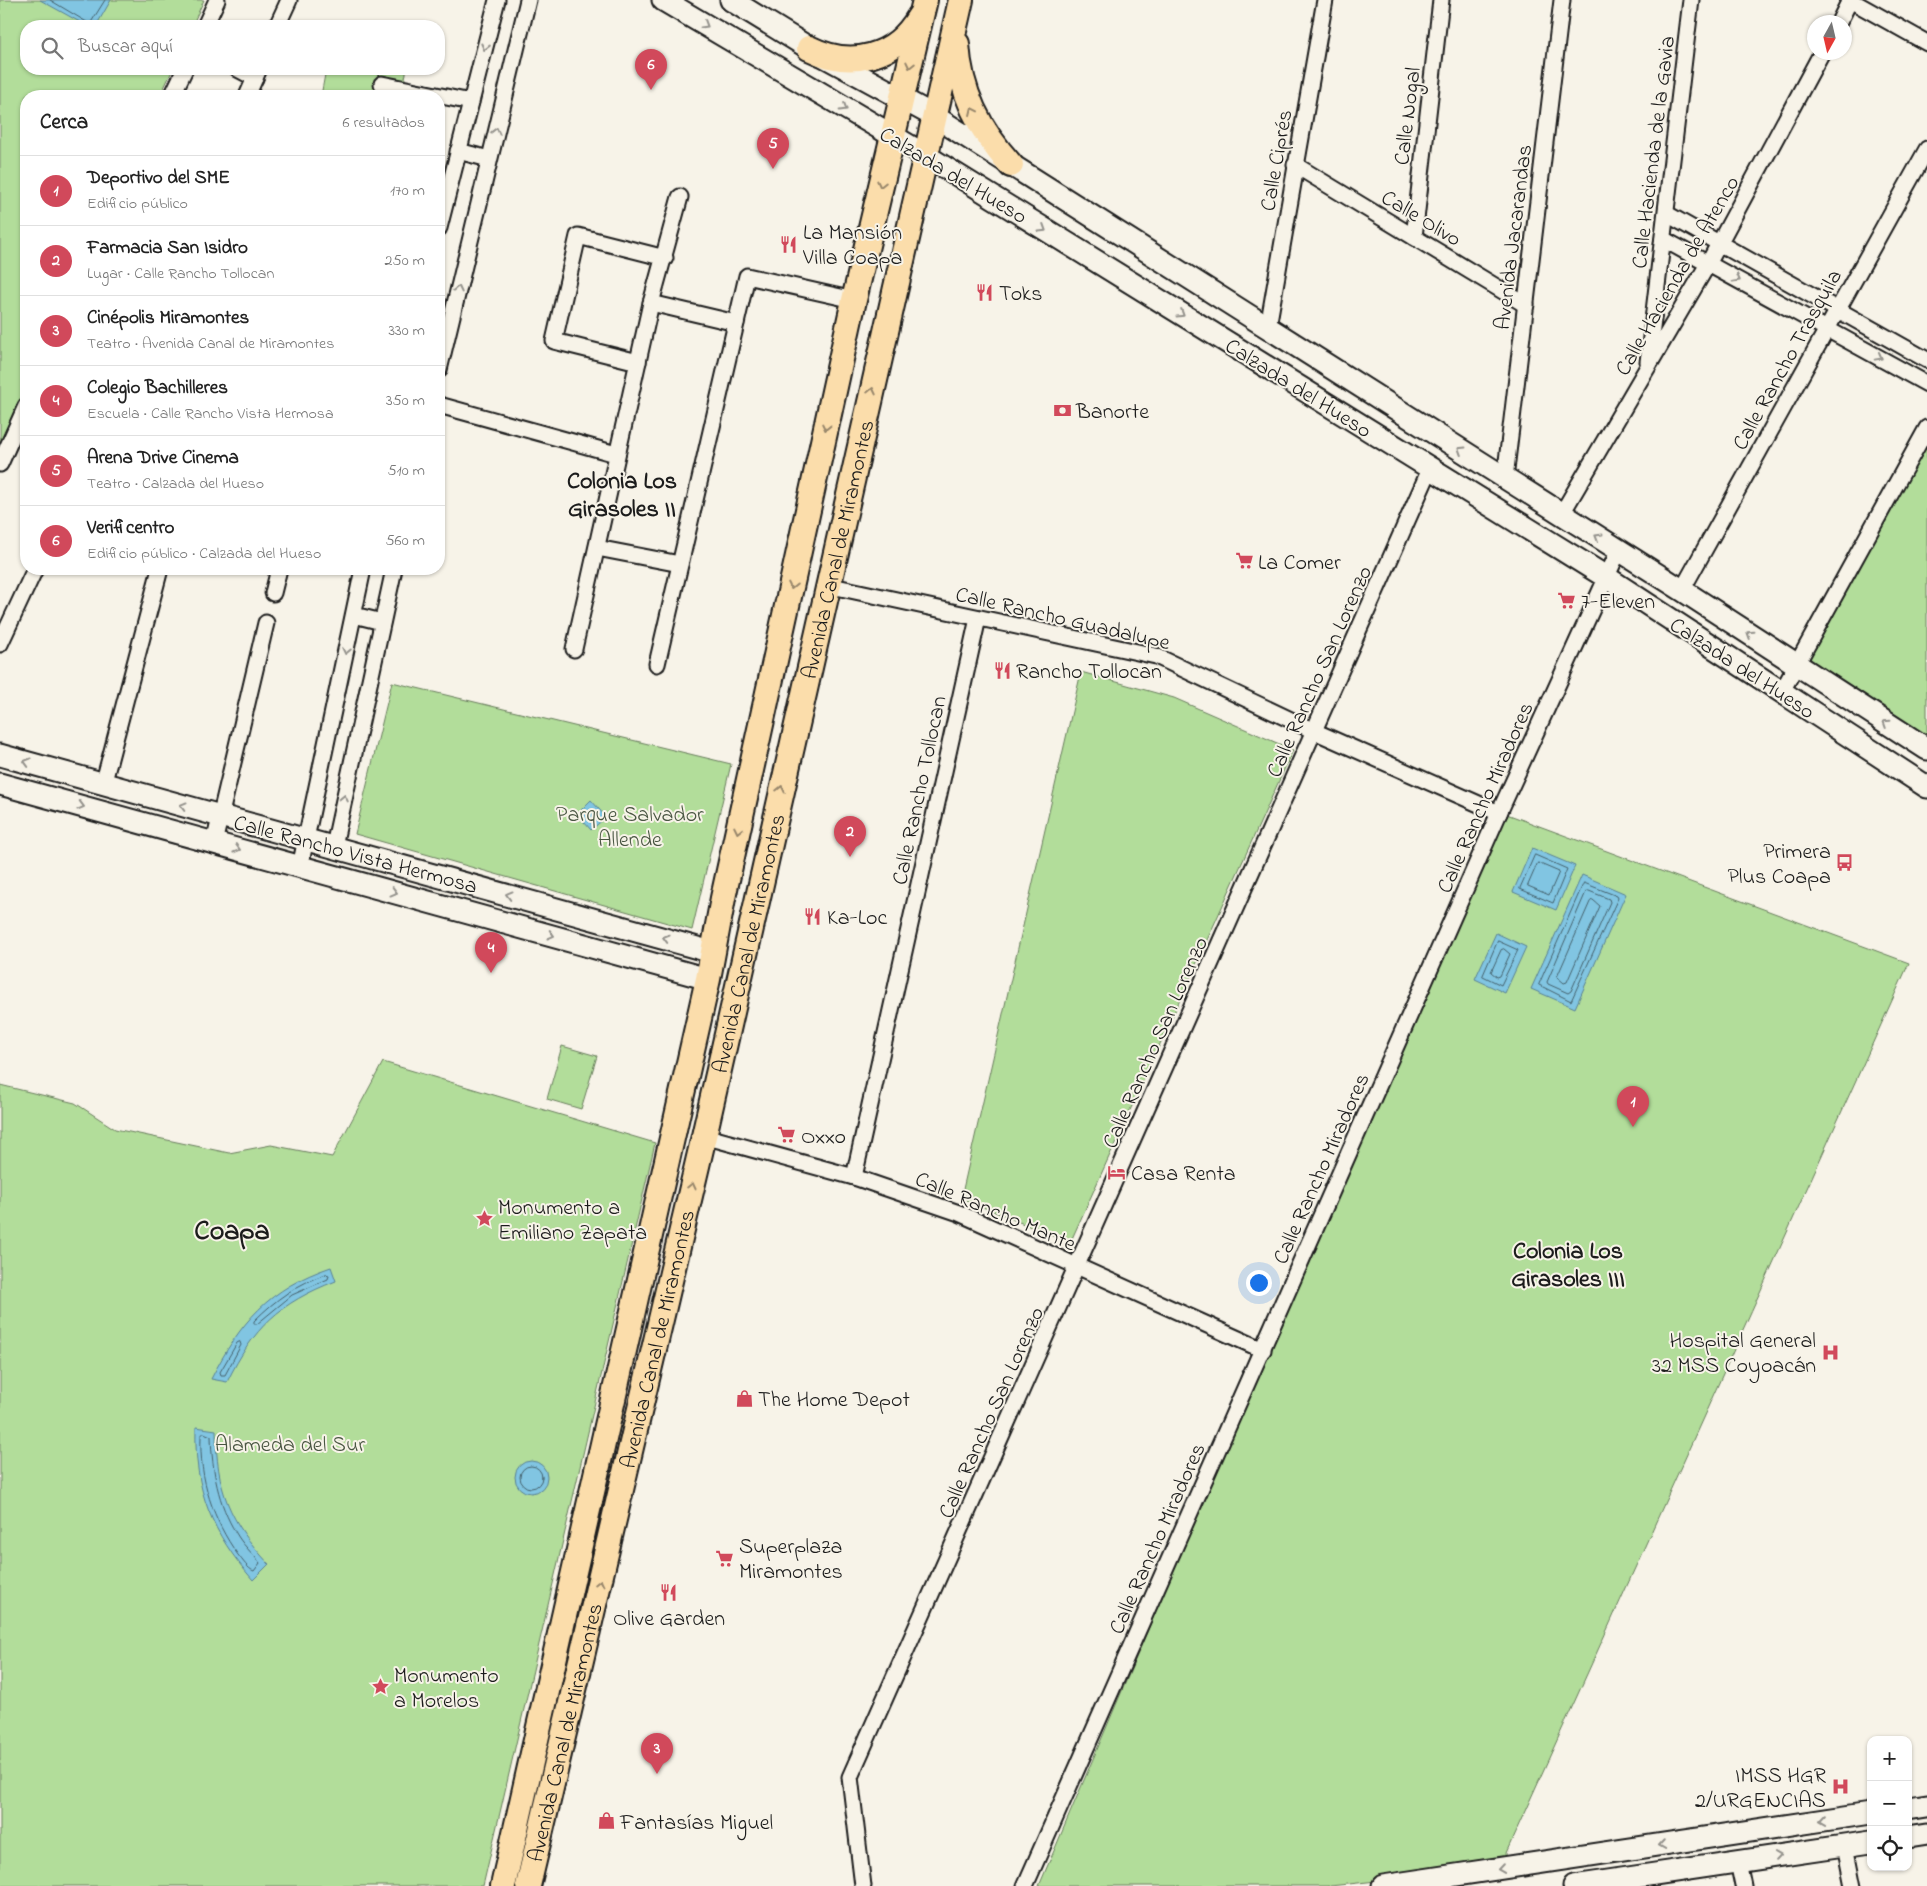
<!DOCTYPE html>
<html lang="es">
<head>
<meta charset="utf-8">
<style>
  body { margin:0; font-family:"Indie Flower",sans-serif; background:#f6f6f6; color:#222 }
  .controls { position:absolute; right:15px; bottom:15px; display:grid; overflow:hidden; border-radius:10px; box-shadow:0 1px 4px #0004 }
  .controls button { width:45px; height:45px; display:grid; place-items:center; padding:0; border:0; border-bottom:1px solid #e0e0e0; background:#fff; color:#222; font:25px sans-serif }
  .compass { position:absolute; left:1807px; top:15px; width:45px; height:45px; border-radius:50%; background:#fff; box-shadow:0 1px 4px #0004; rotate:188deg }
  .you { position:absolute; left:1258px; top:1282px; width:18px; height:18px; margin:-12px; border:4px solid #fff; border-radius:50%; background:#1a73e8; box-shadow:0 0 0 8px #1a73e833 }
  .badge { display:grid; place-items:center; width:32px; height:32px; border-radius:50%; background:#d1495b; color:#fff; font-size:16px; font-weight:700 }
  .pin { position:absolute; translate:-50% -41px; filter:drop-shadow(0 1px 2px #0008) }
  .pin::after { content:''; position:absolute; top:26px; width:18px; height:15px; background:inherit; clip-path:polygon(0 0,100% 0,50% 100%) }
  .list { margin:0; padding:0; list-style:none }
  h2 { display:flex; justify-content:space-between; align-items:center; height:65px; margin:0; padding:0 20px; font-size:21px }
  h2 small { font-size:16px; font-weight:400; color:#767676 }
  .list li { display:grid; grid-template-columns:32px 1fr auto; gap:15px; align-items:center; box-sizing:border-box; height:70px; padding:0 20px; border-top:1px solid #e0e0e0 }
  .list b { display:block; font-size:19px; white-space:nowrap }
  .list p { margin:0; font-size:16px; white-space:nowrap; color:#767676 }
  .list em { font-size:16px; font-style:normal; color:#767676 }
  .icon { flex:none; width:28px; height:28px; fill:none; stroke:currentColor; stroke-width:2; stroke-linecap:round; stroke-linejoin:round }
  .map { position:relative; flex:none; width:1927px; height:1886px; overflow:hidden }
  .search { position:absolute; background:#fff; box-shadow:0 1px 4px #0004; left:20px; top:20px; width:425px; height:55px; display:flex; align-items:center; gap:12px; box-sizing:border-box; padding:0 18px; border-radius:20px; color:#767676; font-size:19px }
  .panel { position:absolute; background:#fff; box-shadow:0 1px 4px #0004; left:20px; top:90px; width:425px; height:485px; border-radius:20px }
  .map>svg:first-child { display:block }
</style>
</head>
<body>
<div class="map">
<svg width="1927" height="1886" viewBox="0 0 1927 1886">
  <rect width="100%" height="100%" fill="#f7f3e8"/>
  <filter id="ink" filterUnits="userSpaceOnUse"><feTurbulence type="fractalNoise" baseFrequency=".02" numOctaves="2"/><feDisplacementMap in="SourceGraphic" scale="10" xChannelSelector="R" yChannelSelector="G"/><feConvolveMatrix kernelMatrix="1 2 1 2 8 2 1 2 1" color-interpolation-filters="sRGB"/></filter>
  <g filter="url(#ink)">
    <g fill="#b2dd9a" stroke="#677c5b">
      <polygon points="0,0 204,0 192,26 26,26 26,69 173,69 160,96 26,96 26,391 0,449"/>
      <polygon points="326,69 407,69 401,96 321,96"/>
      <polygon points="1927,438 1927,739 1805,656"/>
      <polygon points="1081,672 1174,698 1293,750 1070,1243 961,1198"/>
      <polygon points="392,682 731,764 692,930 355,834"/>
      <polygon points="1504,813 1909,963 1506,1853 1507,1867 1330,1886 1039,1886 1269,1345"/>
      <polygon points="562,1046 597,1056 581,1109 547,1099"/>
      <polygon points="383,1062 655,1143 483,1886 0,1886 0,1085 75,1103 115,1129 229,1153 271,1145 332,1157"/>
    </g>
    <g fill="#81c5e2" stroke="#598193">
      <polygon points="40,0 111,0 96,26 87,26"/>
      <polygon points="591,800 606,817 591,830 577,814"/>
      <polygon points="1532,848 1575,866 1556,910 1513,892"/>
      <polygon points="1582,875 1626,894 1575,1008 1531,989"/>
      <polygon points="1496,933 1526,947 1505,993 1475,979"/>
      <path d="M331,1267L336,1281C279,1303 254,1327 227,1382L211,1379C240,1322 269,1288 331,1267Z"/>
      <path d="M196,1427L216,1430C216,1489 229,1521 269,1564L253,1580C212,1533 194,1491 196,1427Z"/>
      <circle cx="531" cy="1477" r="16"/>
    </g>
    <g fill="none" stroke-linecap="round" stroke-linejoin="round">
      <g stroke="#44606b" stroke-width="1">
        <polyline points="50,0 90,24 105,0"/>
        <polygon points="1535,855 1567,869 1553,903 1520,889"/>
        <polygon points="1538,863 1559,872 1549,895 1528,886"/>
        <polygon points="1584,883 1617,896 1618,898 1571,1001 1539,985"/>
        <polygon points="1589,891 1609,899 1610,902 1571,991 1568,993 1548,984 1547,982 1586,892"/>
        <polygon points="1593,900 1600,906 1567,982 1564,983 1557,977 1590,902"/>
        <polygon points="1498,941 1518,950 1501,985 1483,976"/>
        <polygon points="1504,949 1510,954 1500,976 1497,977 1491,972 1501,950"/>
        <path d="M326,1274L329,1275L328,1279L292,1295L257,1324H254V1321C276,1299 297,1284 326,1274Z"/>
        <polygon points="240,1342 241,1345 225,1375 221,1375 220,1372 237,1343"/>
        <path d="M204,1433L211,1436C212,1470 218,1504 236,1533C242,1544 252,1553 260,1563L254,1571C248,1569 243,1561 238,1555C213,1520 199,1479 201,1436Z"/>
        <circle cx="531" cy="1477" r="11"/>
      </g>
      <defs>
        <g id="street">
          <polyline points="1850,0 1927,43"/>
          <polyline points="1839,22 1850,0"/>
          <polyline points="205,26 217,0"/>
          <polyline points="277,26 289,0"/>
          <polyline points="238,69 255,78"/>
          <polyline points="382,84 471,102"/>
          <polyline points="172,96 185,69"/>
          <polyline points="247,96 259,69"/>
          <polyline points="458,151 489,159"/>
          <polyline points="1295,165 1526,305"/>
          <polyline points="1667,214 1927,360"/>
          <polyline points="439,228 497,0"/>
          <polyline points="1414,237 1441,0"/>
          <polyline points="1663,239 1927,384"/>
          <polyline points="651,303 736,323"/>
          <polyline points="1268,327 1325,0"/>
          <polyline points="638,362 554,341 578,236 665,258"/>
          <polyline points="1648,362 1691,0"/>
          <polyline points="439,370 528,0"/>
          <polyline points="439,405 616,454"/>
          <polyline points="0,464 26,406"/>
          <polyline points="1505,478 1562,0"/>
          <polyline points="1561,515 1708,264 1822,52"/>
          <polyline points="597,548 680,564"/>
          <polyline points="827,585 1156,656 1314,731 1499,813"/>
          <polyline points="1682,590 1927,149"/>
          <polyline points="273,593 279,569"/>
          <polyline points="354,615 382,622"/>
          <polyline points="0,644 35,569"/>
          <polyline points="574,649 651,303 680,197"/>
          <polyline points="657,664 747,276 854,300"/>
          <polyline points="1781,693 1927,428"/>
          <polyline points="103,785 160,569"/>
          <polyline points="214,843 266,623"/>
          <polyline points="334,846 394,569"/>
          <polyline points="300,867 363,569"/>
          <polyline points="704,1136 854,1177 959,1213 1263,1350"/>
          <polyline points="854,1177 978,618"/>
          <polyline points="1845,1846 1853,1886"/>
          <polyline points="1738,1862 1743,1886"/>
          <polyline points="863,1886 850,1777 1430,469"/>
          <polyline points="1025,1886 1499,813 1619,550"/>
        </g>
        <g id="secondary">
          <polyline points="663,0 925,155 1606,577 1927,787"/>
          <polyline points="731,0 809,48 934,116 1682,590 1927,749"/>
          <polyline points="0,755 712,952"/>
          <polyline points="0,784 708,979"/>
          <polyline points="1908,1808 1927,1805"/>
          <polyline points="1908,1837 1927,1834"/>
          <polyline points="1383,1886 1871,1813"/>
          <polyline points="1574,1886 1871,1842"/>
        </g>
        <g id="primary">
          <path d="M957,44C960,92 979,130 1011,165"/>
          <path d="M809,48C851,69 895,58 919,17"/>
          <polyline points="503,1886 708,979 723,898 854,300 925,0"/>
          <path id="s1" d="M528,1886L704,1136L961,0"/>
        </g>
      </defs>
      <use href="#street" stroke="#1c1c1c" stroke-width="19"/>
      <use href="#secondary" stroke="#1c1c1c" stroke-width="25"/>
      <use href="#primary" stroke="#1c1c1c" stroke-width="28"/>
      <use href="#street" stroke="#f7f3e8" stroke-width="15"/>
      <use href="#secondary" stroke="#f7f3e8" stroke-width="21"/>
      <use href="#primary" stroke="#fbddab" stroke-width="24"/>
    </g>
    <defs><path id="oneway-chevron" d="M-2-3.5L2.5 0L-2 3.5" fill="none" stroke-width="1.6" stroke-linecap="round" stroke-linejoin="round" transform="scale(1.25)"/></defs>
    <g stroke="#94928c">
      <use href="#oneway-chevron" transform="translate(705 25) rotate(31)"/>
      <use href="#oneway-chevron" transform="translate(485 47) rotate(104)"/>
      <use href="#oneway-chevron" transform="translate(844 108) rotate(31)"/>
      <use href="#oneway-chevron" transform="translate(496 131) rotate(-76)"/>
      <use href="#oneway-chevron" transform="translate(1043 229) rotate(32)"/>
      <use href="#oneway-chevron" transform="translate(1737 279) rotate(29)"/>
      <use href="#oneway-chevron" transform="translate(458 289) rotate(-77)"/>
      <use href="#oneway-chevron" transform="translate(1181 314) rotate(32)"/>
      <use href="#oneway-chevron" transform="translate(1879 357) rotate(29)"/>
      <use href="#oneway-chevron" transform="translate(1461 450) rotate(-148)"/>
      <use href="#oneway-chevron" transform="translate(1598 537) rotate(-149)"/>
      <use href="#oneway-chevron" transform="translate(1750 634) rotate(-147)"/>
      <use href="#oneway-chevron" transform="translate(346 651) rotate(102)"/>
      <use href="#oneway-chevron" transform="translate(1886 723) rotate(-147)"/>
      <use href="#oneway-chevron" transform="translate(27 762) rotate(-164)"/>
      <use href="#oneway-chevron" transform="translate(344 798) rotate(-78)"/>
      <use href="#oneway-chevron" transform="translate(81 806) rotate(15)"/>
      <use href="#oneway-chevron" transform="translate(183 806) rotate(-165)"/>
      <use href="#oneway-chevron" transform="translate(237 849) rotate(16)"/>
      <use href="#oneway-chevron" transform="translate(394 892) rotate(15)"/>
      <use href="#oneway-chevron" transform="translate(509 895) rotate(-165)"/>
      <use href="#oneway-chevron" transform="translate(551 935) rotate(15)"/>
      <use href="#oneway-chevron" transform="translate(666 938) rotate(-164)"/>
      <use href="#oneway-chevron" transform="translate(1823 1821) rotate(172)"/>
      <use href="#oneway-chevron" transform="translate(1662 1845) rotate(171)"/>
      <use href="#oneway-chevron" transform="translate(1778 1856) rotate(-8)"/>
      <use href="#oneway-chevron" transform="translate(1501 1869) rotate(172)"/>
    </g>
    <g stroke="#97866b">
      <use href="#oneway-chevron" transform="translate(910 65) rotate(103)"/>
      <use href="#oneway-chevron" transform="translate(973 111) rotate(-115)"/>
      <use href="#oneway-chevron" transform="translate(881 184) rotate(103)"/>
      <use href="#oneway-chevron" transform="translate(872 391) rotate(-77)"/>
      <use href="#oneway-chevron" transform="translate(826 427) rotate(102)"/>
      <use href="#oneway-chevron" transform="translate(792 586) rotate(102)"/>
      <use href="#oneway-chevron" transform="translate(781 789) rotate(-77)"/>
      <use href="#oneway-chevron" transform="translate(738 830) rotate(102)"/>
      <use href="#oneway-chevron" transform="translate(692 1186) rotate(-77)"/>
      <use href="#oneway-chevron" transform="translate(600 1583) rotate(-77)"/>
    </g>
  </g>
  <defs>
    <symbol id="restaurant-bare" viewBox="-9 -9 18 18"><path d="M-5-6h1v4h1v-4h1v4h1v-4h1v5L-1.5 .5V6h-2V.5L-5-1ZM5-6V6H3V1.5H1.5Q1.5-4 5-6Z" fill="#d1495b" stroke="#f7f3e8" stroke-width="2.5" paint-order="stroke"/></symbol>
    <symbol id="bank-bare" viewBox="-9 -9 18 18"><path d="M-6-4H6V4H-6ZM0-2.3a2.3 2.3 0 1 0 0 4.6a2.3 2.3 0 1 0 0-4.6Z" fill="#d1495b" stroke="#f7f3e8" stroke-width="2.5" paint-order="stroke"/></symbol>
    <symbol id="supermarket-bare" viewBox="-9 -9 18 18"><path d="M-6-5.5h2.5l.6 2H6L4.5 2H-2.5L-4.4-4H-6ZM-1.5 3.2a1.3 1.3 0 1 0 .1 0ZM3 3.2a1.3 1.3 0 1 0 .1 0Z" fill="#d1495b" stroke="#f7f3e8" stroke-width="2.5" paint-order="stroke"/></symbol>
    <symbol id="bus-bare" viewBox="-9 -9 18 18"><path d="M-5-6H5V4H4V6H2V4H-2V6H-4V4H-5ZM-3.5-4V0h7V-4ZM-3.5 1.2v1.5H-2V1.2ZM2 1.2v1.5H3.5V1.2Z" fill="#d1495b" stroke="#f7f3e8" stroke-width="2.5" paint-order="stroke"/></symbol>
    <symbol id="hotel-bare" viewBox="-9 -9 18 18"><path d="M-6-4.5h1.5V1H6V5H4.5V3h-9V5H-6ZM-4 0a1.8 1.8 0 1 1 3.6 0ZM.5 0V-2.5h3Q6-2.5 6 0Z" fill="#d1495b" stroke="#f7f3e8" stroke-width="2.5" paint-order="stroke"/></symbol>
    <symbol id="sight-bare" viewBox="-9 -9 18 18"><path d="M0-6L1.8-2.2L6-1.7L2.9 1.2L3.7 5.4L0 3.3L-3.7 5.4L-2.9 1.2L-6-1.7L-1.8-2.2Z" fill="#d1495b" stroke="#f7f3e8" stroke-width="2.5" paint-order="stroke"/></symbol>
    <symbol id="hospital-bare" viewBox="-9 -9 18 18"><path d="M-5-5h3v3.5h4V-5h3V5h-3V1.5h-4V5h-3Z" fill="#d1495b" stroke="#f7f3e8" stroke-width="2.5" paint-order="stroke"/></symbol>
    <symbol id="shop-bare" viewBox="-9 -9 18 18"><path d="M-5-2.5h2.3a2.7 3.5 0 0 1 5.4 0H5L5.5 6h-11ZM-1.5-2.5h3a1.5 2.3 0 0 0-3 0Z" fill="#d1495b" stroke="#f7f3e8" stroke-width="2.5" paint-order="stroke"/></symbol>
  </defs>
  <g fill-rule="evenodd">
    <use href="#restaurant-bare" x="776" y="232" width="25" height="25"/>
    <use href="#restaurant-bare" x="972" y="280" width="25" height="25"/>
    <use href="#bank-bare" x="1050" y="398" width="25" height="25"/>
    <use href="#supermarket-bare" x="1232" y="548" width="25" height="25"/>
    <use href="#supermarket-bare" x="1554" y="588" width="25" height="25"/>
    <use href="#restaurant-bare" x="990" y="658" width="25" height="25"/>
    <use href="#bus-bare" x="1832" y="850" width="25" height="25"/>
    <use href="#restaurant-bare" x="800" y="904" width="25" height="25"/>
    <use href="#supermarket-bare" x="774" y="1122" width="25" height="25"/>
    <use href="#hotel-bare" x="1104" y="1160" width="25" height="25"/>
    <use href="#sight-bare" x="472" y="1206" width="25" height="25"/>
    <use href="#hospital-bare" x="1818" y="1340" width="25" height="25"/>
    <use href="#shop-bare" x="732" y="1386" width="25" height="25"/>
    <use href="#supermarket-bare" x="712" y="1546" width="25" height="25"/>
    <use href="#restaurant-bare" x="656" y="1580" width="25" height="25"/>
    <use href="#sight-bare" x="368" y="1674" width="25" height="25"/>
    <use href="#hospital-bare" x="1828" y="1774" width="25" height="25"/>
    <use href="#shop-bare" x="594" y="1808" width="25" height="25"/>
  </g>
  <g text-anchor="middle" stroke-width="4" stroke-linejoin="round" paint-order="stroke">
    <g font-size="22" fill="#1c1c1c" stroke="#f7f3e8">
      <text transform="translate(1406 116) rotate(-83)" y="8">Calle Nogal</text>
      <text transform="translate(1652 152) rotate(-83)" y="8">Calle Hacienda de la Gavia</text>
      <text transform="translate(1275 160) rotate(-80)" y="8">Calle Ciprés</text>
      <text transform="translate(954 174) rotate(31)" y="8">Calzada del Hueso</text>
      <text transform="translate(1422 217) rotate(31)" y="8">Calle Olivo</text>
      <text transform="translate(1512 237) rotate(-83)" y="8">Avenida Jacarandas</text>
      <text transform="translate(1676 275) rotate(-60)" y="8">Calle Hacienda de Atenco</text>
      <text transform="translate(1786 359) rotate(-61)" y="8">Calle Rancho Trasquila</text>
      <text transform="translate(1299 387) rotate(32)" y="8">Calzada del Hueso</text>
      <text dy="8" stroke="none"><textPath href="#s1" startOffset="1372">Avenida Canal de Miramontes</textPath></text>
      <text transform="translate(1063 617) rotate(13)" y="8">Calle Rancho Guadalupe</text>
      <text transform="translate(1743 667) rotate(33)" y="8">Calzada del Hueso</text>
      <text transform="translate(1318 671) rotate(-66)" y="8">Calle Rancho San Lorenzo</text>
      <text transform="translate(918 790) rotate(-78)" y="8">Calle Rancho Tollocan</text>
      <text transform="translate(1484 797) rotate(-66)" y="8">Calle Rancho Miradores</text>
      <text transform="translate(356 853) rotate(15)" y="8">Calle Rancho Vista Hermosa</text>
      <text dy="8" stroke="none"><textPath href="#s1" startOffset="968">Avenida Canal de Miramontes</textPath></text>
      <text transform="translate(1154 1042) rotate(-66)" y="8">Calle Rancho San Lorenzo</text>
      <text transform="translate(1320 1168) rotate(-66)" y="8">Calle Rancho Miradores</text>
      <text transform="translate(996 1210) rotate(23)" y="8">Calle Rancho Mante</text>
      <text dy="8" stroke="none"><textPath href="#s1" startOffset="562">Avenida Canal de Miramontes</textPath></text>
      <text transform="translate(990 1412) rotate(-66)" y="8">Calle Rancho San Lorenzo</text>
      <text transform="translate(1156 1538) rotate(-66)" y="8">Calle Rancho Miradores</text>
      <text dy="8" stroke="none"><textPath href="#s1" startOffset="158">Avenida Canal de Miramontes</textPath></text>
    </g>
    <g font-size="22" fill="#1c1c1c" stroke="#f7f3e8" text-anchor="start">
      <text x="803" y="239">La Mansión<tspan x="803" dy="25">Villa Coapa</tspan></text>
      <text x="999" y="300">Toks</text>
      <text x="1076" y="418">Banorte</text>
      <text x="1258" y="569">La Comer</text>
      <text x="1581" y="608">7-Eleven</text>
      <text x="1016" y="678">Rancho Tollocan</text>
      <text x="1831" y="858" text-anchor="end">Primera<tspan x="1831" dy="25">Plus Coapa</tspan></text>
      <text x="827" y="924">Ka-Loc</text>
      <text x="801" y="1143">Oxxo</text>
      <text x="1131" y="1180">Casa Renta</text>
      <text x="498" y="1214">Monumento a<tspan x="498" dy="25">Emiliano Zapata</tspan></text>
      <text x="1816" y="1347" text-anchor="end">Hospital General<tspan x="1816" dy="25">32 MSS Coyoacán</tspan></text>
      <text x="758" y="1406">The Home Depot</text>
      <text x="739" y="1553">Superplaza<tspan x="739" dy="25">Miramontes</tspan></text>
      <text x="669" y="1625" text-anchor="middle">Olive Garden</text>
      <text x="394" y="1682">Monumento<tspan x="394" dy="25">a Morelos</tspan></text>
      <text x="1826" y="1782" text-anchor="end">IMSS HGR<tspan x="1826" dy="25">2/URGENCIAS</tspan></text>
      <text x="620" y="1829">Fantasías Miguel</text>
    </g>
    <g font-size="22" fill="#495642" stroke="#f7f3e8">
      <text x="630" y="821">Parque Salvador<tspan x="630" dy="25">Allende</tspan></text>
      <text x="290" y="1451">Alameda del Sur</text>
    </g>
    <g font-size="24" font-weight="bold" fill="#1c1c1c" stroke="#f7f3e8">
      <text x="622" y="488">Colonia Los<tspan x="622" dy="28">Girasoles II</tspan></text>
      <text x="1568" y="1258">Colonia Los<tspan x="1568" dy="28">Girasoles III</tspan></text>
    </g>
    <g font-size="28" font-weight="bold" fill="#1c1c1c" stroke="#f7f3e8">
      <text x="232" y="1239">Coapa</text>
    </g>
  </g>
</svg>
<div class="controls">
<button>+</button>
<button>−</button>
<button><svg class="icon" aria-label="locate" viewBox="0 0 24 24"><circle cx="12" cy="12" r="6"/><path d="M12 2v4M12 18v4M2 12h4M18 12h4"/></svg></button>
</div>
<svg class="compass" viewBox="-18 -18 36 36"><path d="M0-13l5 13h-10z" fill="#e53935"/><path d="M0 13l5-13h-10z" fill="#767676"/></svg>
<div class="you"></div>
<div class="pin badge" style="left:1633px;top:1127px">1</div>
<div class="pin badge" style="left:850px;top:857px">2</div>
<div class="pin badge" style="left:657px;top:1774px">3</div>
<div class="pin badge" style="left:491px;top:973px">4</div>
<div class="pin badge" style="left:773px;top:169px">5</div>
<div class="pin badge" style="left:651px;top:90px">6</div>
<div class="search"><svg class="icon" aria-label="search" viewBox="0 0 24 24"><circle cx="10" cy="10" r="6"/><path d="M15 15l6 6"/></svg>Buscar aquí</div>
<section class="panel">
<h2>Cerca<small>6 resultados</small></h2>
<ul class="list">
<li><span class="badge">1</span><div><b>Deportivo del SME</b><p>Edificio público</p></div><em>170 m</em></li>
<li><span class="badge">2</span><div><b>Farmacia San Isidro</b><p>Lugar · Calle Rancho Tollocan</p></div><em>250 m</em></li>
<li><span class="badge">3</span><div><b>Cinépolis Miramontes</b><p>Teatro · Avenida Canal de Miramontes</p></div><em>330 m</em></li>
<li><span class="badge">4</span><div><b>Colegio Bachilleres</b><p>Escuela · Calle Rancho Vista Hermosa</p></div><em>350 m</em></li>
<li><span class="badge">5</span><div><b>Arena Drive Cinema</b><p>Teatro · Calzada del Hueso</p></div><em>510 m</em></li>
<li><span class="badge">6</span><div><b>Verificentro</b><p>Edificio público · Calzada del Hueso</p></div><em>560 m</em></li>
</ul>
</section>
</div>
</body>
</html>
